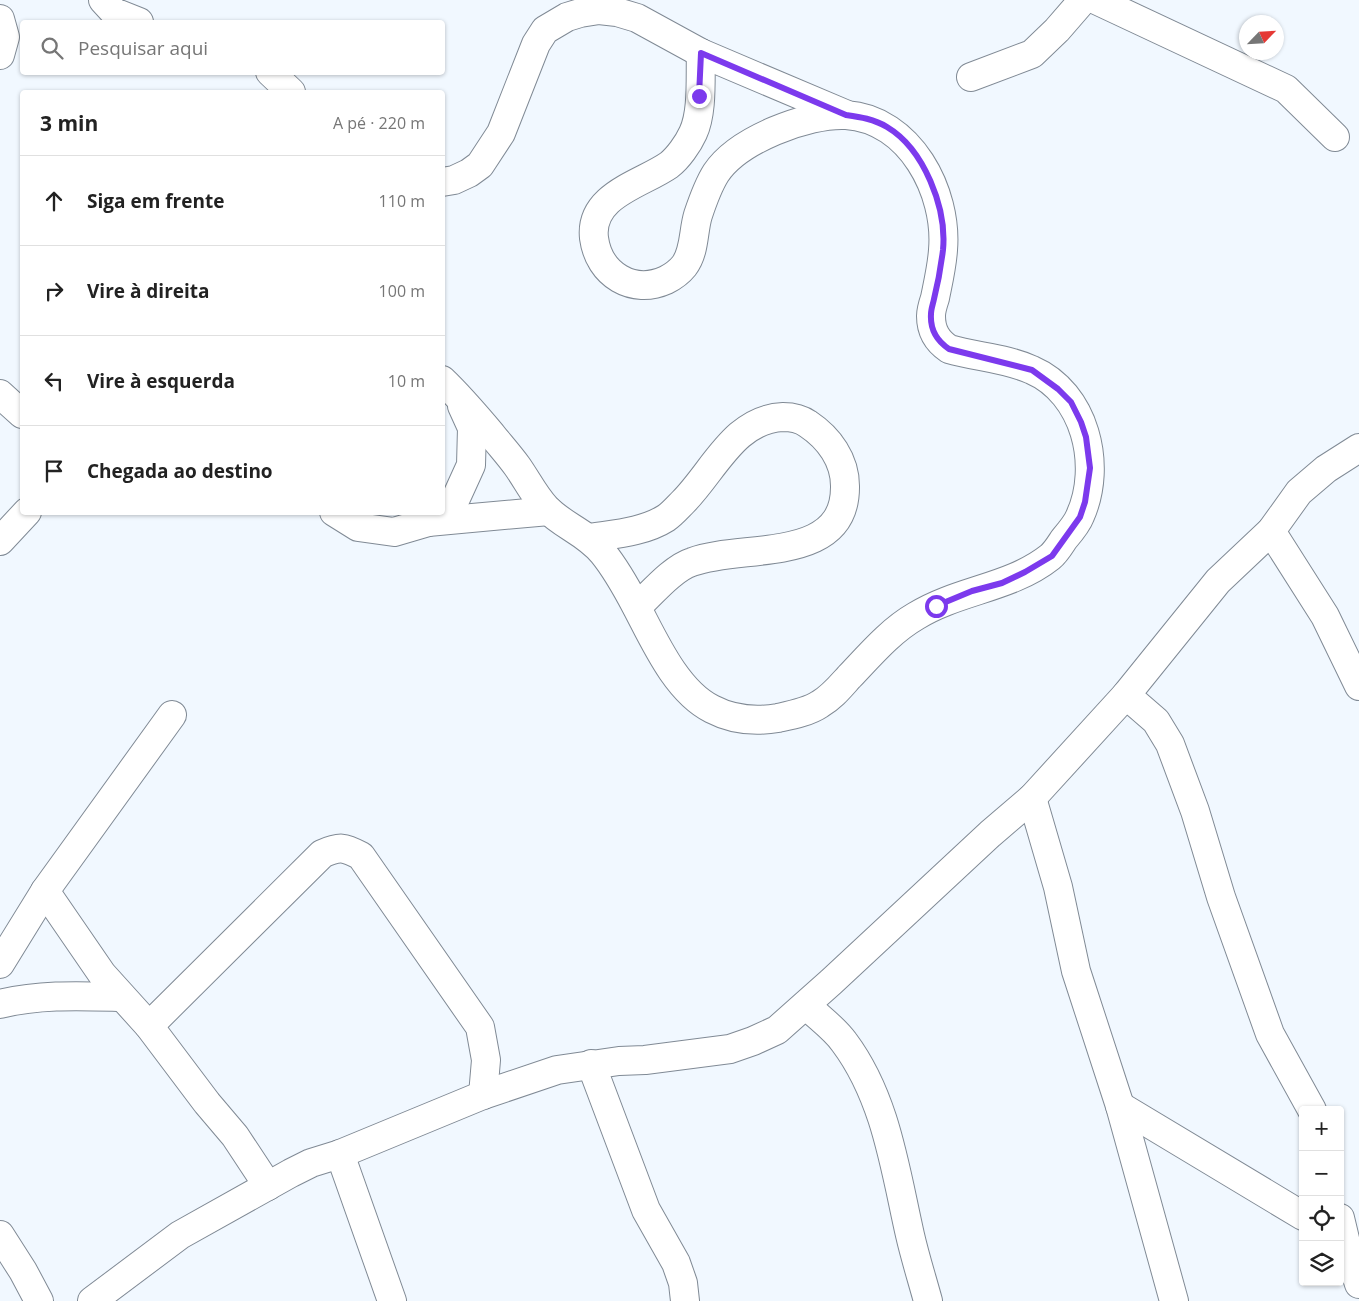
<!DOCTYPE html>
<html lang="pt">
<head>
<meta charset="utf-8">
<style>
  body { margin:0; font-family:"Open Sans",sans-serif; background:#f2f2f2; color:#222 }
  .controls { position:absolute; right:15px; bottom:15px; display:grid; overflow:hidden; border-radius:5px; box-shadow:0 1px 4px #0004 }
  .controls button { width:45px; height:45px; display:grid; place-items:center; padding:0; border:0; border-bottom:1px solid #e0e0e0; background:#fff; color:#222; font:25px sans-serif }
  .compass { position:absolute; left:1239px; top:15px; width:45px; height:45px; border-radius:50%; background:#fff; box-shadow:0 1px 4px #0004; rotate:65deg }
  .stop { position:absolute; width:15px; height:15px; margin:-11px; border:4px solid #7c3aed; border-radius:50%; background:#fff }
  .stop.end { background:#7c3aed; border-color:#fff; box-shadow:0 1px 5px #0008 }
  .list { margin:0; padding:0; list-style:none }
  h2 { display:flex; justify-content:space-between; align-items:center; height:65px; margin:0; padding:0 20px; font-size:21px }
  h2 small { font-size:16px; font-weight:400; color:#767676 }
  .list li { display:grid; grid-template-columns:32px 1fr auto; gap:15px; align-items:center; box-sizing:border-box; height:90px; padding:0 20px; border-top:1px solid #e0e0e0 }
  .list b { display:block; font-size:19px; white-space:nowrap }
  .list em { font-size:16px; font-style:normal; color:#767676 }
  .icon { flex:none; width:28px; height:28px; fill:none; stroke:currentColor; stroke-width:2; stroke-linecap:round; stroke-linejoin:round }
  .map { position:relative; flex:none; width:1359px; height:1301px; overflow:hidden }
  .search { position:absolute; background:#fff; box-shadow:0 1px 4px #0004; left:20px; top:20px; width:425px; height:55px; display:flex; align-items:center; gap:12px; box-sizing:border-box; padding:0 18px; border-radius:5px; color:#767676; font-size:19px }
  .panel { position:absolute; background:#fff; box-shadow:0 1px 4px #0004; left:20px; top:90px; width:425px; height:425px; border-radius:5px }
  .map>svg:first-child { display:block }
</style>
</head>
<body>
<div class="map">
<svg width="1359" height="1301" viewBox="0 0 1359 1301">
  <rect width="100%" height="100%" fill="#f1f8ff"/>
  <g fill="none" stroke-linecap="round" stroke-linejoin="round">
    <defs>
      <g id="minor">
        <polyline points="103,0 114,12 139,22"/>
        <polyline points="1096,0 1286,89 1335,137"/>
        <polyline points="0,19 5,37 0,55"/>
        <polyline points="270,72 291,92"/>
        <polyline points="971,77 1032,54 1057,30 1083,0"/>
        <polyline points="442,182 454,180 469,173 480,165 501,133 536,44 545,30 567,17 580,13 599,10 617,12 637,18 701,53 845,114"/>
        <path d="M442,380C460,397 476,416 492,435C500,445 509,455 517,466C527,480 534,495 546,508C563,526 586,532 603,553C616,569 626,587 636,606C654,640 676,691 712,709C733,720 754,722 778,718C792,715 808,712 820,704C832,697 840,687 849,677C870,655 890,631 916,616C958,590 1011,588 1050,557C1056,552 1060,545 1064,539C1070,532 1077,524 1080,516C1103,465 1085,393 1032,370C1006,358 976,357 949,349C937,341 931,331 931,316C931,310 933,304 935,298C938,283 942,266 943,250C948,192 910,119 846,115C807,113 738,140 716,173C709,184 702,203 698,215C693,231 695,252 684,266C680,271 672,277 666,280C633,295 599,275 594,238C589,195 642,184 669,165C678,158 688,144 693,133C703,112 700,77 701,53"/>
        <polyline points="0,394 22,414"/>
        <polyline points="442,509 456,498 471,465 472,428 462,406"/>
        <polyline points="334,512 358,527 394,532 428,522 439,512"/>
        <polyline points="428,522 549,511"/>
        <polyline points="1271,531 1325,616 1359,686"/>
        <path d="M590,538C615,534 644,532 666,518C672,514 678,507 683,502C714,471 734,419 783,417C791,417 801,419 808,424C829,438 845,460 845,486C846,565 743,543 692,562C673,568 652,593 637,607"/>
        <polyline points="0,541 27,512"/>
        <polyline points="1126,695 1156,721 1170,744 1195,811 1221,897 1270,1034 1312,1110"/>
        <polyline points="1032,798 1058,887 1076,971 1120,1106 1174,1301"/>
        <polyline points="45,891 102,974 149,1026 207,1103 235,1136 268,1186"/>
        <polyline points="0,964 45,891 172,715"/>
        <path d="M0,1004C40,994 81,996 122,997"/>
        <path d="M806,1005C818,1017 834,1028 844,1042C886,1098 895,1169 910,1235C915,1257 922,1279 928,1301"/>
        <path d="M149,1026L322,854C340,846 344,847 361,856L480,1027L486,1060L483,1095"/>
        <polyline points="591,1064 646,1210 676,1263 683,1283 685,1301"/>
        <polyline points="1120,1106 1303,1216"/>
        <polyline points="340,1154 392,1301"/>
        <polyline points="1340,1218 1346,1243 1359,1284"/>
        <polyline points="0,1235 23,1271 39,1301"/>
        <polyline points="92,1301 180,1235 291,1173 311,1163 340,1154 483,1095 557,1070 619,1061 645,1060 730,1049 753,1041 777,1030 831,982 990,834 1032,798 1126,695 1218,581 1271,531 1299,492 1326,469 1359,448"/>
      </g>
    </defs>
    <use href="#minor" stroke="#808a95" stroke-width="30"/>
    <use href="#minor" stroke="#fff" stroke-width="28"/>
  </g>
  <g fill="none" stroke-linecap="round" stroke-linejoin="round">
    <path stroke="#7c3aed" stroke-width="6" d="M699,96L701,53L846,115C860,117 874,119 887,127C924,149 947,208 943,250C941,266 938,283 934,299C933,304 931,309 931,314C930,329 937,341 949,349L1032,370L1058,389L1071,402L1081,422L1086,437L1090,468L1085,502L1080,517L1052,556L1025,572L1002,583L972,591L936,606"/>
  </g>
</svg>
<div class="controls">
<button>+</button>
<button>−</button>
<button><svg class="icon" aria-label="locate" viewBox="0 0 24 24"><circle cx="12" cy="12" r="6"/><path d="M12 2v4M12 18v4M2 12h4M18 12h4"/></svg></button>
<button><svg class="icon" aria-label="layers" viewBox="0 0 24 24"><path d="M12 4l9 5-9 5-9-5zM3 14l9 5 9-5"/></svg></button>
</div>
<svg class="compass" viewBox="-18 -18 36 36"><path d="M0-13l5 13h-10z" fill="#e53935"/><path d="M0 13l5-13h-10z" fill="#767676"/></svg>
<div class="stop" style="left:936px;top:606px"></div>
<div class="stop end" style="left:699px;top:96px"></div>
<div class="search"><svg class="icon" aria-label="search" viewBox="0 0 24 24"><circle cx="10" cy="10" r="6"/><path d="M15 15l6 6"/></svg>Pesquisar aqui</div>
<section class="panel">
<h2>3 min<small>A pé · 220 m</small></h2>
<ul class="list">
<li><svg class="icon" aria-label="ahead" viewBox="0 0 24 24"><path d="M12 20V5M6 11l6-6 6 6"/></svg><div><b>Siga em frente</b></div><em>110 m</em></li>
<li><svg class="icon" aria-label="right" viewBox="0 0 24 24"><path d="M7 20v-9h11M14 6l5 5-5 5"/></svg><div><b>Vire à direita</b></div><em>100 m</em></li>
<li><svg class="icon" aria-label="left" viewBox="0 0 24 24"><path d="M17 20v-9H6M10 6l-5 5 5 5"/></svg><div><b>Vire à esquerda</b></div><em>10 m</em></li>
<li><svg class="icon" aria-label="arrive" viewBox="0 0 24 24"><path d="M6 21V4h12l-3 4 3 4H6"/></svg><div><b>Chegada ao destino</b></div></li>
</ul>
</section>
</div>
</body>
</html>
